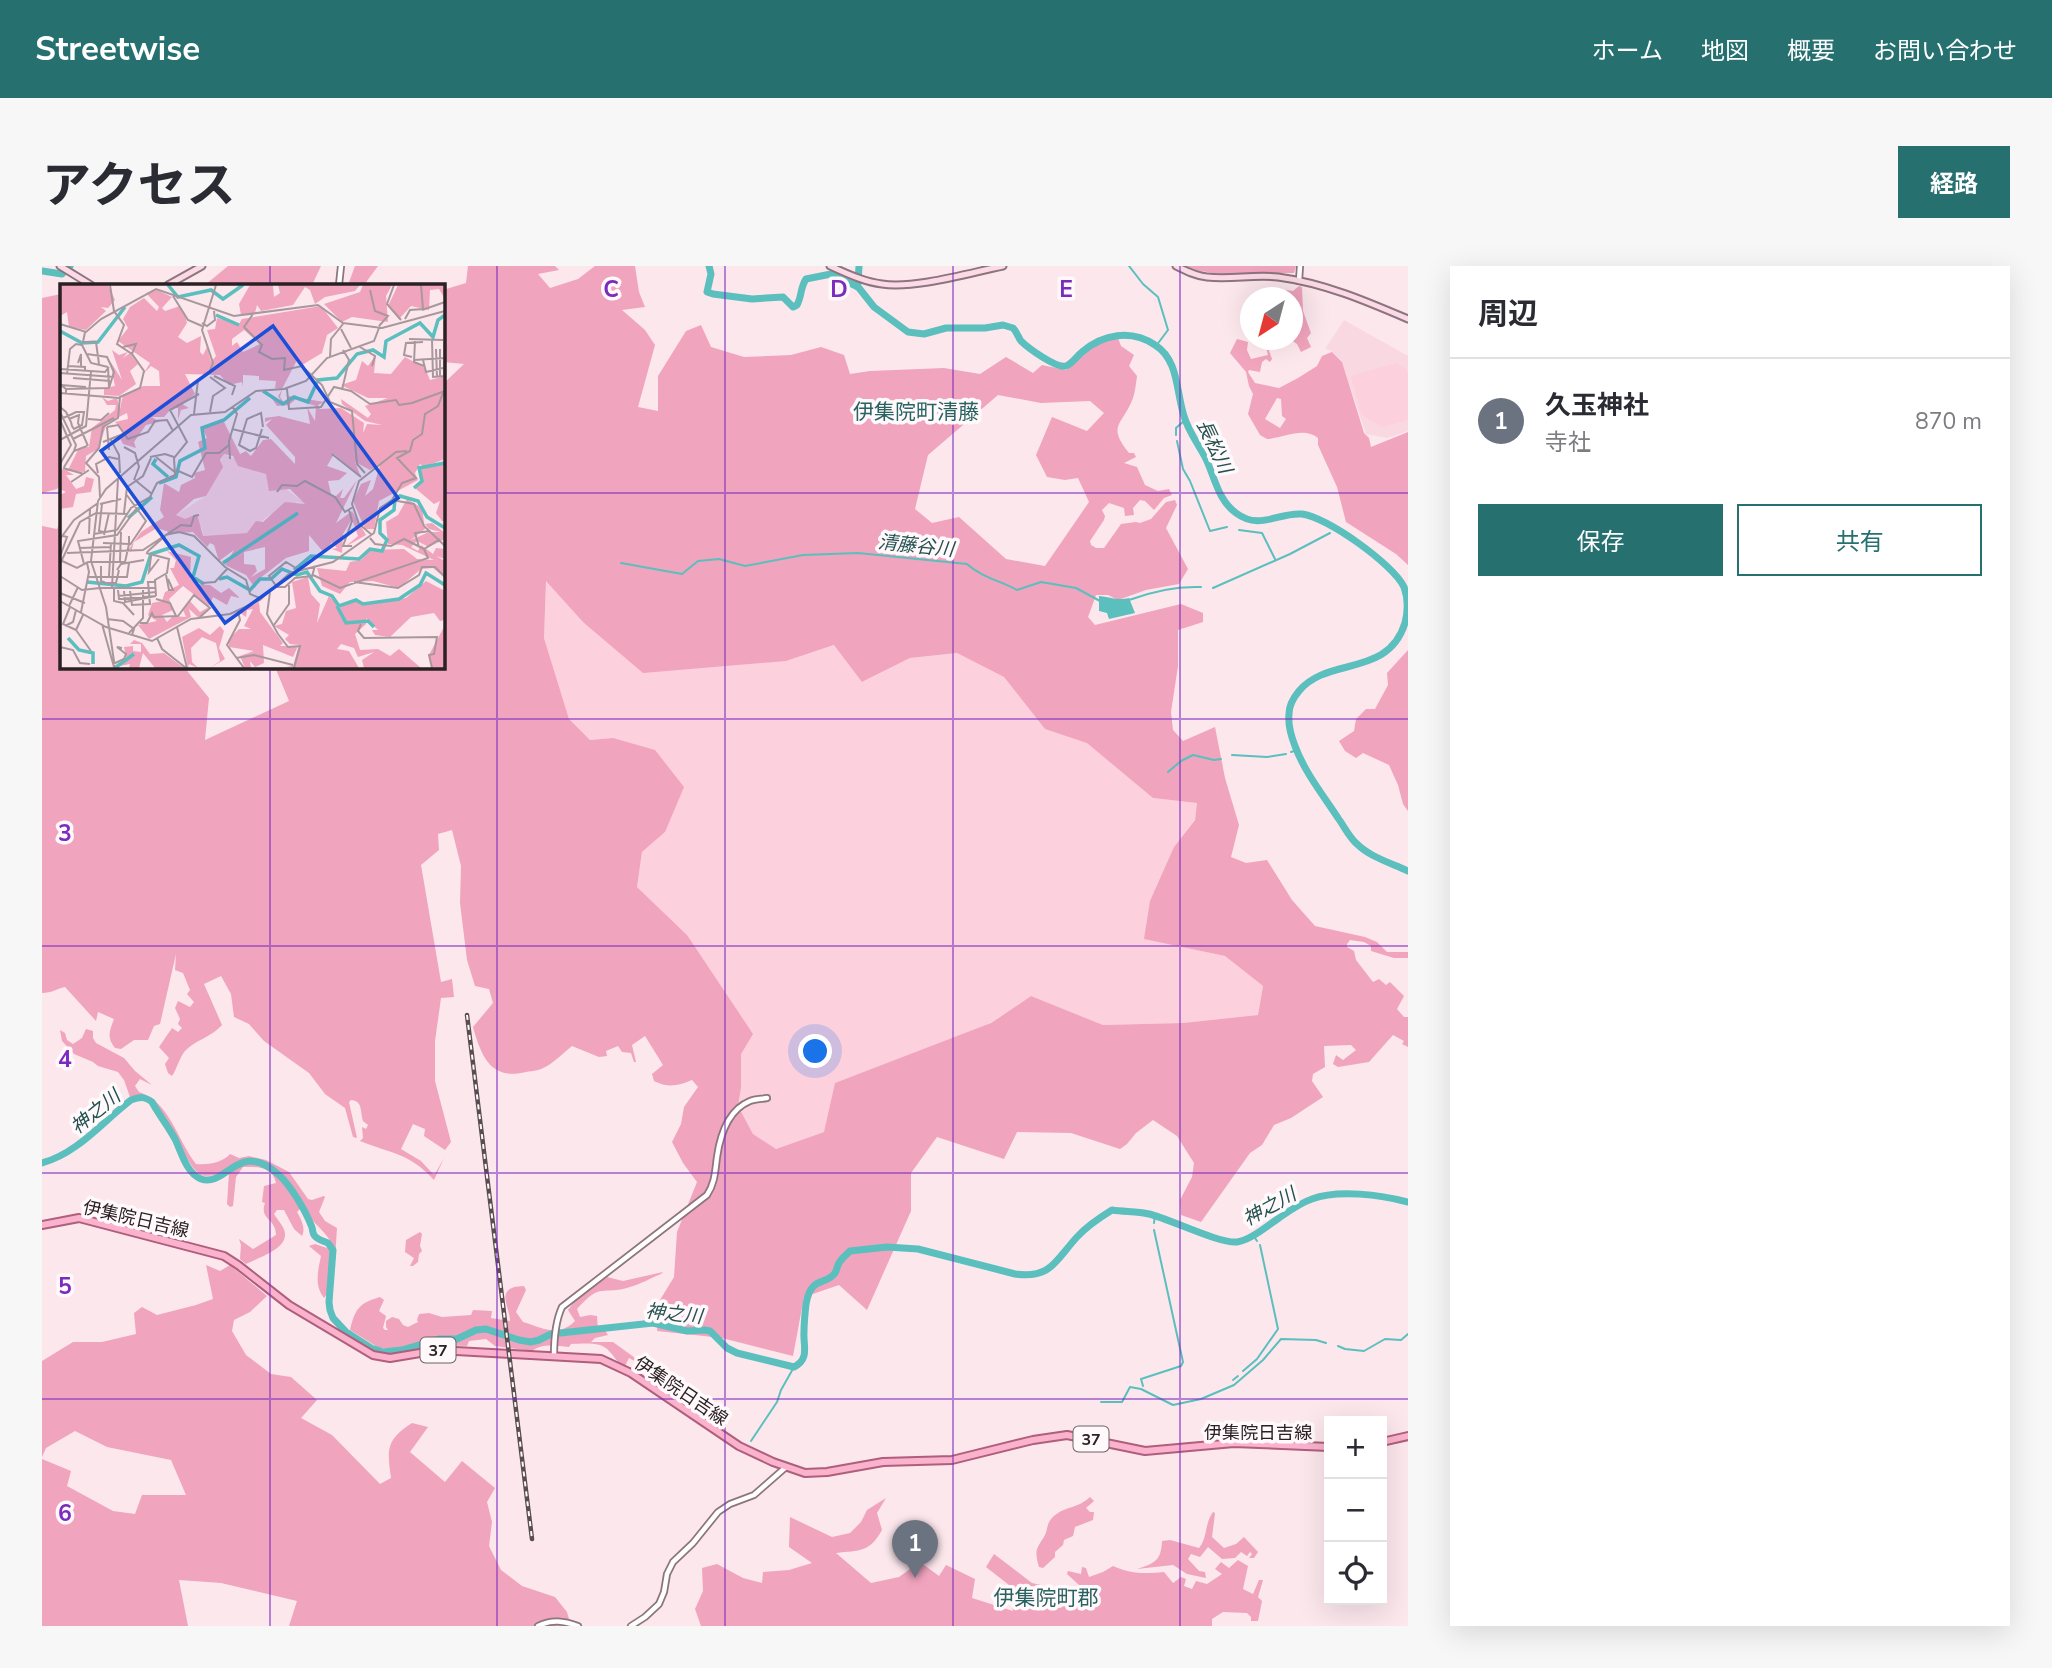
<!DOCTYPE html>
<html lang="ja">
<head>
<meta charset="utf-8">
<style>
  body { margin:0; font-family:"Nunito Sans","Noto Sans JP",sans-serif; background:#f7f7f7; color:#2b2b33 }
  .controls { position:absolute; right:21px; bottom:21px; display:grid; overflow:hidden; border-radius:0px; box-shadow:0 7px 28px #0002 }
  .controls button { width:63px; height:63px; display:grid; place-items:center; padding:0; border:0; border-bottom:2px solid #e1e1e2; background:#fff; color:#2b2b33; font:35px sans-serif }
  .compass { position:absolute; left:1198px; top:21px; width:63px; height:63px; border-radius:50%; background:#fff; box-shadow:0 7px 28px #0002; rotate:216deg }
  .you { position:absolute; left:774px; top:786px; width:24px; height:24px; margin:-18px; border:5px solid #fff; border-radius:50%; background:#1a73e8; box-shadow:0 0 0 10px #1a73e833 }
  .badge { display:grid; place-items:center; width:46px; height:46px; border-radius:50%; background:#267170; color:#fff; font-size:23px; font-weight:700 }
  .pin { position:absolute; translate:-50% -58px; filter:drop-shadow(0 2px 4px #0008) }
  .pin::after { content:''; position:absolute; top:37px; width:24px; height:21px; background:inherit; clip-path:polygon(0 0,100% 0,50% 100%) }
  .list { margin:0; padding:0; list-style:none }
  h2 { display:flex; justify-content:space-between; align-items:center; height:91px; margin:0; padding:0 28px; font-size:30px }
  h2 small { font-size:23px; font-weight:400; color:#7c7c81 }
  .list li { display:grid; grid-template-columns:46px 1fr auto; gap:21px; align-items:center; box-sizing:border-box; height:126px; padding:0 28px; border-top:2px solid #e1e1e2 }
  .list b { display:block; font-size:26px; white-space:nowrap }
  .list p { margin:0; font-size:23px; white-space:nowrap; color:#7c7c81 }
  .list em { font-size:23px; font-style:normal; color:#7c7c81 }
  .actions { display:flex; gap:14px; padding:21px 28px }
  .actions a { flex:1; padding:16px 0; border:2px solid #267170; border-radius:0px; text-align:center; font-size:24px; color:#267170 }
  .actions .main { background:#267170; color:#fff }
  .icon { flex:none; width:38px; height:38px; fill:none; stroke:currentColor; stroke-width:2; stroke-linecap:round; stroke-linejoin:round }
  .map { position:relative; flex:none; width:1366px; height:1360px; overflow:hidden; border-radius:0px }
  header { display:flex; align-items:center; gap:42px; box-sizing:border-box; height:98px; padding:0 35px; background:#267170; color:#fff }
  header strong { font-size:33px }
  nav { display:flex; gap:38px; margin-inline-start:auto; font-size:24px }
  .intro { display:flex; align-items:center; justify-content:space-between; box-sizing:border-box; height:168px; padding:0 42px }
  h1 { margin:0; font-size:49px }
  .button { padding:18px 32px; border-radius:0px; background:#267170; color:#fff; font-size:24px; font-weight:700 }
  main { display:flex; gap:42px; padding:0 42px }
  aside { flex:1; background:#fff; border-radius:0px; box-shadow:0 7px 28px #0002 }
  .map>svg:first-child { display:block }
</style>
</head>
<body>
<header>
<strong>Streetwise</strong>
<nav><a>ホーム</a><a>地図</a><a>概要</a><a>お問い合わせ</a></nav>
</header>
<div class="intro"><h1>アクセス</h1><a class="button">経路</a></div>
<main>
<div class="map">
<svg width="1366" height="1360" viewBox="0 0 1366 1360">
  <rect width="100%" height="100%" fill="#fce7ed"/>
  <polygon fill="#fad8e2" points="1302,54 1366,90 1366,165 1345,172 1324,168 1299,94 1288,84 1283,83"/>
  <g fill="#fdd0de">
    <polygon points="1354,97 1364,103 1366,109 1366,154 1340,161 1319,148 1309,110"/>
    <polygon points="504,314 541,356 744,395 793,379 821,416 868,392 915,387 962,411 1003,463 1045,476 1111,532 1155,537 1153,553 1132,581 1103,673 1183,690 1221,720 1216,749 1141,757 1061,759 989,730 782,866 734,883 711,868 696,840 699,822 699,788 645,669 595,621 600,586 623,566 571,472 548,474 527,453 502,372"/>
  </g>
  <g fill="#f0a4bd" fill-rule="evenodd">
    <polygon points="186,0 279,0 270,19 163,19"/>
    <polygon points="313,0 336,0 322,19 306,19"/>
    <path d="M426,0H513L517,4L496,8L508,22L536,13L553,0H593L597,26L603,41L580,44L603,64L613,79L596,141L616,145V110L644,65L659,59L669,81L702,91L749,89L779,81L802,89L808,108L828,105L902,102L938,108L964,91L991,107L1000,99L1024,104C1045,89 1046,73 1076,72L1079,80L1092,89L1087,100L1095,110C1094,118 1093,126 1091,132C1081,159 1064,159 1087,187H1092L1094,191L1082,197L1095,201L1103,219L1116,225L1127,223L1130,229L1122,232L1112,244L1103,235L1098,234L1091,242L1092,249L1083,250L1082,242L1067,237L1060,244L1063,250L1062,254L1048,275L1049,279L1054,282H1062L1079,258L1094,256L1098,257L1109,253L1124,236L1133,234L1135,239L1124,262L1146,303L1137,318L1104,324L1076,334L1066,329H1054L1046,351L1053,359L1139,338L1161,347V356L1136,364V400L1129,446L1131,464L1141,475L1173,461L1183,512L1197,559L1189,591L1204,597L1225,594L1250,634L1273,660L1323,671L1335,676L1345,686H1366V692H1352L1329,685V680L1322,676L1308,674L1305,678V681L1312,685L1314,694L1331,716L1337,713L1344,719L1348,716L1362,730L1355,743L1362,751H1366V781L1360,778L1362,775L1351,769L1327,796L1296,801L1291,798L1294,789L1301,794L1314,784L1309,779L1282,780L1283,801L1271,808L1270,815L1281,831L1249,852L1232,859L1220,879L1208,887L1159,956L1139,949L1138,934L1150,911L1152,897L1135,870L1111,854L1094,867L1085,878L1078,883L1029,867L975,866L962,893L895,871L869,907V945L825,1044L797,1019L762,1031L751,1090L680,1072L615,1065L618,1034L632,1011L635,966L655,916L641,897L630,876L639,858L642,841L656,821L650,814C636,820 626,822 612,815L610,808L621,799L603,770L590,779L594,796H592L589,787L580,786L576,780L564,785L565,790L557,791L530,780C522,786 514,795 505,800C499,804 491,805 484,806C448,815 439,789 431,761L451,737L447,723L433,720L425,694L418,637L419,600L410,564L396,568L397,584L379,599L399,716L410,713L412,731L399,732L393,775V815L409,876L403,884L382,870L383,863L371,858L359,883L379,895L391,908H393L402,892L392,914C366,886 350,888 318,875L321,872L320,861L324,863L326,859L321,855C318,845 321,835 309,834L307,836L315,872L311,871L303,842L283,828L267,807L222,775L207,758L192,751L189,728L179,710L162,718L180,759C170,771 153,774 143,785C137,792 135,803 130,810L126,807L123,798L127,792L117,781L130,762L136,766L140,762L136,758L138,753L133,742L136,735L148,741L152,736L145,728L148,724L141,707L133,704L134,688L118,758L112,760L106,774H92L79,783L73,782C64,771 68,764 72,753L56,746L54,755L23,721C14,723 10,727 0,727V260L15,263L19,254V401H142L167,432L163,474L247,435L233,401H401V118L422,98L401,96V24L424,17ZM956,129L999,137L1048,135L1062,147L1045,165L1010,151L994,189L1005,211L1023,214L1036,212L1047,236L1003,300L964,293L917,251L890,257L873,243L886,189ZM504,315L541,356L601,407L744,395L792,379L820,416L868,392L915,387L962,411L1003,463L1045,477L1111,532L1155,537L1153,554L1132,581L1108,635L1102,673L1183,690L1221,720L1216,749L1141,757L1061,759L989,730L949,757L793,817L782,866L734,883L711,868L696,840L699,822V788L711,768L645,669L595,621L600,586L623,566L642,521L613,484L571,472L548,474L527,453L502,372Z"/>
    <path d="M1143,0H1254L1252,7C1219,7 1173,13 1143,0Z"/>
    <polygon points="1257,20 1260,21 1261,45 1269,67 1265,72 1269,81 1259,86 1255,78 1249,74 1251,74 1251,32 1234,31 1233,28 1236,23 1251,25"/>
    <polygon points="19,28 19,217 15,223 0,227 0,32"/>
    <path d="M1195,73L1206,76L1205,84L1209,93L1226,89L1223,77L1224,76L1230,93L1228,96L1224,93L1220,96L1218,106L1207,104L1206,106L1213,117L1237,122L1256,112L1275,100L1280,90L1290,86L1300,96L1322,167L1327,172L1329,181L1366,166V299L1354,288L1304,256L1295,221L1276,179V172C1262,160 1241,172 1225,173L1218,169L1206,148L1211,128L1207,120L1204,106L1188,87ZM1235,132L1239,133L1240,150L1244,153L1238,162L1223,153Z"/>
    <polygon points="1366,384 1366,545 1361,538 1356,519 1347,499 1321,487 1314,492 1303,485 1297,475 1312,465 1314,453 1324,443 1333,443 1346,419 1345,407"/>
    <path d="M44,763L51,765V772L54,777L82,792L93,805L110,819L98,813L93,820L97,826C128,836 135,874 154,898C166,899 180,897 188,888L197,892L207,890L224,894L247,906L266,933L270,934L282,930L283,931L277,946L283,955L295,962L293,993L288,1007L286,1026L282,1032C272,1019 276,1005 279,990L267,980L273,978L288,983L290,977C282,965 269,953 258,943L255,946C259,953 264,962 260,970L252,963L242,944H235L232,948C236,955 243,961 243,968C244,984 215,992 204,998L198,993L199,979L197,973L211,983L234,969C234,952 217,954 223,937L220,936L222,920L234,917C230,900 216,901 201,901L194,911L191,940L188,941L185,938L187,907C178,906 167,912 159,909C149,905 120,849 113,837C104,829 99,828 88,831L82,814L76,806L56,800L51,796L32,788L20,775L18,764L23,767L25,774L31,778L40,772Z"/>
    <polygon points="378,966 380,968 378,980 380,985 377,988 376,996 371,1000 368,1000 372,992 363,986 364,974"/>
    <path d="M164,999L178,1005L188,999L225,1030L208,1046L192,1054L190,1065L204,1089L229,1108L249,1111L275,1134L259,1152L290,1169L338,1218L349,1212C345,1183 344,1174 370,1157L386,1161L368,1186L403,1216L420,1195L453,1222L445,1236L450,1256L447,1280L459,1304L480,1320L513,1331L525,1346L529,1360H247L255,1335L179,1317L137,1314L146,1360H0V1193L29,1205L25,1220L71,1245L93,1248L100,1229H144L129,1194L65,1181L33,1165L4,1182L0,1191V1095L31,1076H60L94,1068L92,1047L100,1041L115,1049L154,1039L171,1033Z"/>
    <path d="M621,1006L619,1008C609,1012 599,1018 588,1021C559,1030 560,1015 535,1043L538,1051L548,1049L555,1050L556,1065L563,1064L566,1069L553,1072L549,1076H571L611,1105L587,1092L583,1100C572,1094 575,1093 567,1085C559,1075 541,1078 529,1078L527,1081C514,1080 501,1077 490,1085L453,1080L444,1073L427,1075L425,1080L400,1079L347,1083L337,1082L308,1064C313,1043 317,1037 338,1031L342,1034L337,1045L344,1050L341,1062L343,1064H346L344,1061V1055L350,1051L357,1053L361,1059L366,1061L376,1056L375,1054L377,1048L387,1047L400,1051L429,1049L431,1044L450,1045L449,1052L468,1055C468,1040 451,1021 482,1020L484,1024L474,1046L481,1056C501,1062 516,1072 533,1055L526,1044C536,1029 551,1022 565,1011L581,1015Z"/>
    <path d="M1048,1231L1052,1235L1044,1242L1048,1246H1052L1051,1254L1033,1261L1031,1270L1022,1274L1021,1279L1013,1286V1291L1001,1302L997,1301C993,1286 993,1284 1002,1271C1006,1265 1004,1258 1010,1252C1021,1240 1036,1243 1048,1231Z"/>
    <path d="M844,1232L835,1247L840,1264C827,1287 818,1284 794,1287L829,1317L857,1311L878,1296L897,1310L904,1299L933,1313L930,1332L971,1345L967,1319L944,1301L952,1288L990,1317L1029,1326L1037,1319L1025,1308L1026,1305L1039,1308L1040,1301L1044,1302L1047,1311L1061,1306L1071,1300C1088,1308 1103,1308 1122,1306L1131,1317L1139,1311L1144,1313L1142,1320L1150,1323L1154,1315L1165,1318L1180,1308L1173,1303L1179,1296L1187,1302L1196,1294L1206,1300L1201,1323L1211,1328L1217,1314H1221L1216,1331L1220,1335L1216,1355H1209V1351L1205,1347L1181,1346L1170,1353V1360H659L653,1343L661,1325L660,1302L675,1298L701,1312L720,1317L721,1306L747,1304L770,1297L747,1281L748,1251L790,1271L808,1267L819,1256L825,1244Z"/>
    <path d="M1171,1246L1173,1247L1170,1271L1182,1282L1194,1278L1202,1271L1216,1286L1212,1292H1207L1210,1288L1208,1286L1205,1290L1199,1286L1193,1292L1180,1293L1166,1281L1158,1291L1149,1288L1146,1293L1157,1305L1163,1306L1164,1312L1145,1308L1131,1299L1095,1303C1113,1297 1119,1295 1120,1275L1128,1274L1157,1282C1166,1271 1162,1259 1171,1246Z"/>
  </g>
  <path fill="#5abfbd" d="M1057,330C1068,331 1075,335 1087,332L1093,347L1067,353L1065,347L1057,345Z"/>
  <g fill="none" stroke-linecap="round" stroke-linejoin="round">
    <g stroke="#5abfbd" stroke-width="2">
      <polyline points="1087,0 1101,18 1116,31 1126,64 1114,80"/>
      <polyline points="1134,169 1134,162 1143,154"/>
      <polyline points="1135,175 1141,203 1148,215 1168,265 1185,261"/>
      <polyline points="1197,264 1220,267 1233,293"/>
      <path d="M579,297L640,308L656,295L677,293L703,300L761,289L816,287L925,298C939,311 959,315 975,324L999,316L1034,322L1058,335"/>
      <polyline points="1171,322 1248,288 1288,267"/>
      <path d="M1087,334C1111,325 1133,320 1159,321"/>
      <polyline points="1249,486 1255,484"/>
      <polyline points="1190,489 1225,491 1244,488"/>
      <polyline points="1126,506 1139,495 1151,489 1172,494 1179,493"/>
      <polyline points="1112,957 1113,949"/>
      <polyline points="1211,969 1215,975"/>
      <polyline points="1296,1080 1303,1083 1322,1085 1343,1073 1359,1074 1366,1068"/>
      <polyline points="1201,1105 1215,1093 1236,1063 1218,979"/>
      <polyline points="1191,1114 1196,1110"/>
      <polyline points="1101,1120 1099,1113 1139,1100 1141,1096 1112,964"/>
      <polyline points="1059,1136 1080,1136 1088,1121 1099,1123 1131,1139 1159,1133 1192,1119 1221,1094 1239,1073 1274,1074 1284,1077"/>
      <polyline points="709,1175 735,1136 739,1124 752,1101"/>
    </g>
    <g stroke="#5abfbd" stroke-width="7">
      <path d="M667,0L669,8L665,26L671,28L710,33L741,31L751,41L755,39C760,30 758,22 764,13L789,8L812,19L817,22L832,41L866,66L882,68L904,62H943L961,59L971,62C975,66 976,71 979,75C986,82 1015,103 1024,100C1030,98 1035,90 1040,86C1061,68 1089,63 1113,79C1137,94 1134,126 1142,150C1146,165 1157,179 1164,193C1173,212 1176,234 1194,247C1218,265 1236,246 1260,248C1285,251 1351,298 1362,321C1366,332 1366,345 1363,357C1346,412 1286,390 1257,425C1252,431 1247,440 1247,448C1246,458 1249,470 1253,480C1262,505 1281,529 1296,552C1302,560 1307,571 1315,578C1328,591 1349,597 1366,605"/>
      <polyline points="0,5 20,8 28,0"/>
      <polyline points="816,17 817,0"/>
      <path d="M0,897C36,887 60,856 89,834C98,831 102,830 110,836C117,849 126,860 133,873C139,885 144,907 159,913C185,922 196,872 237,909C249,920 263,944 269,959C271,962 270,966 272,969C275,974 282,975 286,977L291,984L287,1036L288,1044L291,1052L304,1066L329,1082L341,1086L360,1084L397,1073H415L434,1064L444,1063L477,1074L489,1076L497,1074L509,1068L611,1057L645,1065L663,1064L668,1065L685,1082L695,1087L752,1101C768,1093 761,1080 762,1066C762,1057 763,1047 764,1038C769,1009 784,1020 793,1007C795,1004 795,1000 797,997C799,993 805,988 808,985L845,981L876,983L973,1008C1009,1013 1013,995 1035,971C1044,961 1057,952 1070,944C1082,946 1095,945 1107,948C1128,953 1178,978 1195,976C1209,974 1225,960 1237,952C1247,945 1258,937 1270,933C1296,923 1339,929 1366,936"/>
    </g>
    <defs>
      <g id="tertiary">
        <polyline points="1257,15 1258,0"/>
        <polyline points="297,19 299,0"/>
        <path d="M512,1090C512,1074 513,1056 520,1041L665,929C673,917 673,906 675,891C678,870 686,844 708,835C713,833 720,833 725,832"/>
        <path d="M496,1360C510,1353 522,1355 536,1360"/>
        <polyline points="589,1360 603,1351 617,1338 622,1326 625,1308 631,1296 651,1277 676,1246 688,1238 712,1229 744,1201"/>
      </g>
      <g id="secondary">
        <polyline points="18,0 49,19"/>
        <path d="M788,0C804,7 822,16 840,18C872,23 927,7 961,0"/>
        <path d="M1134,0C1144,5 1154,10 1165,11C1189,14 1212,8 1236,11C1282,17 1324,35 1366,53"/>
        <polyline points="126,19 160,0"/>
      </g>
      <g id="primary">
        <polyline points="0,959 37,952 182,990 196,999 247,1039 331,1089 348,1092 396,1084 559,1093 589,1107 697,1180 731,1196 763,1207 785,1206 841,1196 910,1194 991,1174 1025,1169 1103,1185 1192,1177 1287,1181"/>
        <polyline points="1340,1176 1366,1170"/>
      </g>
    </defs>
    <use href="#tertiary" stroke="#8c757c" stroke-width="8"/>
    <use href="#secondary" stroke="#8c757c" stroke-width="9"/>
    <use href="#primary" stroke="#af5e7c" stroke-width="10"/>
    <use href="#tertiary" stroke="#fff" stroke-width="4.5"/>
    <use href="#secondary" stroke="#fcd9e6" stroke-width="5"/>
    <use href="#primary" stroke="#fab2cd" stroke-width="6"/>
    <defs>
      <polyline id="rail" points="425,749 490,1273"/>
    </defs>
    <use href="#rail" stroke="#594d51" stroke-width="4.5"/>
    <use href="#rail" stroke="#fff9fb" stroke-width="2" stroke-dasharray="5" stroke-linecap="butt"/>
  </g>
  <path fill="none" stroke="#7b2cbf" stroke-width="2" stroke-opacity="0.55" d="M228,0V19M455,0V1360M683,0V1360M911,0V1360M1138,0V1360M0,227H19M401,227H1366M228,401V1360M0,453H1366M0,680H1366M0,907H1366M0,1133H1366"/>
  <g text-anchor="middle" stroke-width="7" stroke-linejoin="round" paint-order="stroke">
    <g fill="#fff9fb" stroke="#6a6264" stroke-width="2">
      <rect x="378.5" y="1071.5" width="35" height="25" rx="5"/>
      <rect x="1031.5" y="1160.5" width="35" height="25" rx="5"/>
    </g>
    <g font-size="16" font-weight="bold" fill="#2a2124">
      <text x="396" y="1090">37</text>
      <text x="1049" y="1179">37</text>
    </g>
    <g font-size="18" fill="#2a2124" stroke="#fff9fb">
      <text transform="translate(94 953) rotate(13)" y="6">伊集院日吉線</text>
      <text transform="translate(639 1125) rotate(34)" y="6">伊集院日吉線</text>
      <text x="1216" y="1173">伊集院日吉線</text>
    </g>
    <g font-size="19" font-style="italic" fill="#235150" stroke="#fff9fb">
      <text transform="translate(1173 180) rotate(65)" y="7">長松川</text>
      <text transform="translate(874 279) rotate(6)" y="7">清藤谷川</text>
      <text transform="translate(53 845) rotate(-39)" y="7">神之川</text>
      <text transform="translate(1227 940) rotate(-29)" y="7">神之川</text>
      <text transform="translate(632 1047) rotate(6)" y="7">神之川</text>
    </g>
    <g font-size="21" fill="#286261" stroke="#fff9fb">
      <text x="874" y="153">伊集院町清藤</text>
      <text x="1004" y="1339">伊集院町郡</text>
    </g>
  </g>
  <g transform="translate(18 18)">
    <rect width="385" height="385" fill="#fce7ed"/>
    <path d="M164,170L206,190L246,220L237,218L208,232L187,249L143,252L142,244L116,231L146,212Z" fill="#fdd0de"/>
    <path d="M0,1H48L55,16L48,24L41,23L46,27L26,46L9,43L7,28L0,32ZM190,1H213L214,13L220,9L218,1H300L295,7L265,13L255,20L250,6L245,3L233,21L201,27L197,21L195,29L181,31L179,20ZM303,1H332L326,12L328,38L292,33L282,38L264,20L300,8ZM338,1H385V15L379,5L370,6L369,26L351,22L339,35L328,22ZM97,6L112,13L102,24L105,27L120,22L125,31L127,39L118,53L127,59L141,52L140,68L143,71L147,63L151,78L156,72L147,46L155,45L157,34L179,40L182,35L261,22L278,44L267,51L262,69L242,81L237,76L222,105L215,104L216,97L199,96V92L183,91V103L182,98L169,101L160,91L125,90L135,110L122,120L129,124L121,126L118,136V124H112L104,133H92L99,138L86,141L74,158L76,164L63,160L60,154L66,150L55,138L68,135L67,129L47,139L38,165L26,172L25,188L7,187L14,191H6L16,205L24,202L26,193L34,195L31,208L16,210L13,223L0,225V211L6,208L0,205L1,185L8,186L19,164L29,163L32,144L55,126L56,121H47L42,113L48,117L57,114L60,125L63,111L83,102H100L99,87L91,82L84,89L90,79L58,57L68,44L63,35L70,23L84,14L97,27L99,23L86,9ZM184,46L200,60L183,68L177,58L172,62V55ZM52,66L59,71L68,68L63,74L70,69L78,80L70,87L76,100L59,112L44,111V104L55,102L50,77L62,96ZM316,71L314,89L331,90L345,73L365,84L370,96L385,92V175L364,183L360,180L355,189L358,196L319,217L314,245H305L293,217L301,200L311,196L305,212L313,205L320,181L310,186L295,178L301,193L274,170L267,182L287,189L279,196L268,197L271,210L275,213L283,205L280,214H284L297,196L276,239L292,227L306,251L285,263L298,252L292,235L283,250L282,269L272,265L277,264L272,258L264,269L249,251V267L226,274L199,295L195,304L186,291L165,281L174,266L159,277L154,261L150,259L147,263L133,248L109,250L88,267L109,248L97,244L74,258L71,268L69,265L81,248L104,233L100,226L104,199L119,208L121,201L135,194L134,189L145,186L138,158L147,154L143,145L163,136L180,170L186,167L191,172L203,156L211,155L235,180V173L206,141L212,135L205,138V134L219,132L250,140L247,123L255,137L256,122L249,120L236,115L229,121L217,122L208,109L221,117L218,112L222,106L220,113L225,120L229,112L264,118L258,121L260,125L281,124L304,139L303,149L307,140L322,141L305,137L282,120L281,115L308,134L311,130L305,122L328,114H308L281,101L296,96L302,77L308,82ZM164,170L173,172L178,182L206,190L209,207L230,205L245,220L225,218L203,238L196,237L187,249L143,252L137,230L125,235L116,231L134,215L146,212L163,183L160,176ZM205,263V285L191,293L197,287L195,281L184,280V268ZM385,177V237H382L376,229L380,217L374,220L355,204L361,198L359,184ZM347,215L362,224L365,245L351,256L369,248H381L369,245L365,240L372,239L385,249V255L369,263L357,257L351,263L358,267L361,261L373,270L376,264L385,265V275L376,272L385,277V294L373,284L361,285L339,304L313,297L290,298L280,310L262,302L257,284L286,287L290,278L301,276L310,266L344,265L357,275L374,276L342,261L328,260L326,238L338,231ZM107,267L131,273L130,294L136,300L150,301L161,309L169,304L180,314L171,312L167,321L153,313L149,322L123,302L109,315L113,326L102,331L107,338L113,332L126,333L123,326L130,317L140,328L149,323L139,334L129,325L131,333L89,355L78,341L97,337L88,331L92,319L102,317L105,308L119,301L110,284H114L116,276ZM248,293L251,310L260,320L257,339L269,312L280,323L296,316L302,321L346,314L366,297L385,307V336L380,337L374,329L351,333L330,353L315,351L312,346H318L306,334V340L295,350L300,366L318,365L330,372L339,365L361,384H304L302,376L314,368L298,373L294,364L281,360L277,365L289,367L299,384L226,383L233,382L239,361L230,360L225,355L229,351L214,342L222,340L226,327L236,324L232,298ZM199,318L200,328L223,359L220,362H238L233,373L203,361L204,379L195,383L190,377L191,384H185L180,372L194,367L169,363V355L179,345H191L184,342L193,325L187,326L186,333L179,328ZM385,341V384H372L369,371ZM160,342L164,347L159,364L165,375L150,384L160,377L156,359L142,353L131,364L132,378L138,384L129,380L128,384L122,353L139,344L150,351ZM74,356L82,359L90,370L104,369L124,384H95L83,369L79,384H69L70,380L55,383L67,376L64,363L73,362V367L81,368V360H70Z" fill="#f0a4bd" fill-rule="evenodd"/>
    <path fill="none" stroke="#5abfbd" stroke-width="3.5" d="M108,1L118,13L151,6L163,15L183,1M156,31L179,41M0,47L22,59L38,58L65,23M203,107L223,120L234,113L248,118L258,96L277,94L297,70L313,66L324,73L326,57L360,39L373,53L378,36L385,31M96,175L93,180L108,193M99,199L116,193L120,177L145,164L142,144L164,136L190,114M354,204L362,197L359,184L385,179M68,234L92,213M163,279L238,229M234,286L251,272L299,275L310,265L322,267L327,256L320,249V236L334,226L335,215L340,212L358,217L367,233L385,244M159,295L167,293L190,306L200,295H211L222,285L237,291L247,288L260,307L272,312L279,322L296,316L303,320L339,315L360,301L366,289L385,301M27,298L66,302L82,298L91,270L119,261L139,272L133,293L144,300M277,322L286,339L308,337L314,343M8,354L19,366L33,369V380M56,383L74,370"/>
    <path fill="none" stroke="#a8989d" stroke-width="2" d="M334,1L327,20L341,36M310,6L315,27L328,32L319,42M113,12L128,36L142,42M362,26L385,18M193,30L184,43L202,61L199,68L212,75L225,74L224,86L242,82L262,101L270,118L292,127L297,180L305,189M345,35L350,26L363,25L361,1M142,39L147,42L155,36L154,27M0,40L26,48L41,35L96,5L174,32L258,21L283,39L322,44L385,27M281,45L291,64M25,48L23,58H36L39,80M349,55L383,56M372,56L373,93L385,92M355,57L354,78L364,82M63,63L76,60L72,70M300,63L315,72L312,82M376,65L377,93M380,65V93M27,70L47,73L54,88L49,104M270,73L271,55L283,40M352,73L344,71L346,59L363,58M354,76L385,74M363,76L366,88L383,84M18,79L21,70V83M8,82L25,83V87M48,83L49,104M0,85L45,88L49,83M0,89L54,93M7,90L10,65L16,60L22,61L31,79L48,83M154,92L175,102L172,111M384,92L385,33M13,94L50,97M6,105L1,101L26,103M227,105L229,125L261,123L274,103L291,107L310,120L336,116L339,121L352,119L385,107M282,106L289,76L283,66M0,109L59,114M6,109V105L49,104M0,123L6,128L11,138L12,142L14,145L22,141L24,128H16L8,132L0,135M0,128L16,161L14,167M150,128L153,112L165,104L150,93M134,130L138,96L149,89L153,79L142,46L156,1M9,135L19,131L18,139L28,162M28,135L41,136L49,129M0,136L11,161L0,180M47,143L58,141L68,155L88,148L95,137L107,136L113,147M47,143L49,166M172,145L209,154M202,145L196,164L190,167L179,161L187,135L201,129L203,143M13,155L54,134M0,156L26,142L31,87M51,156L59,171L60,189M43,158L63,150M64,163L75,169L79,183L74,196M272,170L301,193M90,173L105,170L114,173M96,173L116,189M170,175L169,157L177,130L173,123M4,183L14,167L27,162M3,184L24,190M116,186L132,193L146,169H159L169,161M38,189L36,180L49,173L58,175M75,196L92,210M11,198L29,186M217,208L222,201L237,202L245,197L275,213L285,228L293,223M66,210L86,237L70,261M40,213L39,193L26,179L39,164L43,143L58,134L60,113L80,104L84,87L72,70L57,60L64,41L54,27L50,1M332,216L342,199L356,194L337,174L350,167L353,156L362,150L365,130L378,122L383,109M40,220L61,215M42,220L39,247L44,248M289,226L292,237L283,262H292M64,229L67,203L83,192L91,174M57,246L71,224L90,213L97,199L115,191L114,174L127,158L110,126L139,110M29,250L30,225M34,250L57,246M44,251L49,229M105,251L119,248L134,252L165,283L186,296L190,310L202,315M312,251L299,240L292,220L299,197L336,168L347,167M310,254L315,260L331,262L344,255L364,265L380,255M0,255L14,236L38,219M43,259L69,260V252M359,263L355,249L370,247M19,264L51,263M87,268L105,252M7,269L83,266L121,241L131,242L134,232L139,231M86,269L109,275L107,289L95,296L96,312M1,270L7,253L3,252M91,272L89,288L99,275M0,276L17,284L28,278H65L69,260M60,277L61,248M0,280L20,238L36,229L68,230M24,280L18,257L57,251L76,225M41,282V297L46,299H56L59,286M57,286L61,280L84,276M239,286L226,278L209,292L217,303H225L235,294L252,292L255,282M106,291L109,306H113L108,295M253,291L280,304L368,274L364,265M0,292L22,306L40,304M49,292L51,259M28,293H67L69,279M294,298L338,304L359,291L362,283H375L385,293M142,299L155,298L167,285M52,303L58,195M40,304H95M54,304V317L63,319L74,331M58,306L59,315L96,312M64,307L65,318L96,312M70,307L72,321L90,320L88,298H95M210,308L207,330L218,350L228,363L240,362L234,384M0,309L25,319M58,312L96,308M96,315L110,319L116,332M0,317L46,343L92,357L131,335L170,330L200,316L230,289L273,278L314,249L320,224L332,216L354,220L364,242L385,262M9,322L18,303M10,323L3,340L16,346M178,327L180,336L167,361L184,384M21,328L29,288L27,279M23,331L16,346L31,367M47,335L63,337L74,345L72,351M80,339H87L92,329L94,333L118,332L134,311L150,324L140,333M42,340L54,383M301,340L298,347L304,354L377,353L374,370L369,371L372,384M214,341L229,320V301M5,342L13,338L16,326M117,343L127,384M69,349L83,334V306M97,354L102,365L126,384M0,363L13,366L20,379L30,380M176,374L194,371L233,381M53,380L64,375L66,370L57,363L62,364M55,384L46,323L31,277L38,217L46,205L131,131L165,128L196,107L224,105L246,97L267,74L314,57L319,44"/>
    <path fill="#1d4ed8" fill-opacity="0.15" stroke="#1d4ed8" stroke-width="3.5" d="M213,42L338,214L165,339L41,167Z"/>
    <rect width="385" height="385" fill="none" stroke="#2a2124" stroke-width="3.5"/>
  </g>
  <g font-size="23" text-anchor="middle" font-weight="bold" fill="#7b2cbf" stroke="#fff9fb" stroke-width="7" stroke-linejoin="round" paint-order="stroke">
    <text x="569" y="31">C</text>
    <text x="797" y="31">D</text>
    <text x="1024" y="31">E</text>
    <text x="23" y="575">3</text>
    <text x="23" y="801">4</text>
    <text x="23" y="1028">5</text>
    <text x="23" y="1255">6</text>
  </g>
</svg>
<div class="controls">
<button>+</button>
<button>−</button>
<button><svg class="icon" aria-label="locate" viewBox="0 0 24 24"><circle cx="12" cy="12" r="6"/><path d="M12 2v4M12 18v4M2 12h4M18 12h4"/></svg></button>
</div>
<svg class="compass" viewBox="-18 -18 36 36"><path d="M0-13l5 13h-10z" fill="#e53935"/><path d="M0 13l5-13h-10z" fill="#7c7c81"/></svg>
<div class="you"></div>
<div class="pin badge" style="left:873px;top:1312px;background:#6b7280">1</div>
</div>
<aside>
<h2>周辺<small></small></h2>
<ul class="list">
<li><span class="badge" style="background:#6b7280">1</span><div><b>久玉神社</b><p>寺社</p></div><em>870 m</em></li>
</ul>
<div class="actions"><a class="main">保存</a><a>共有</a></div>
</aside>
</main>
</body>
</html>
